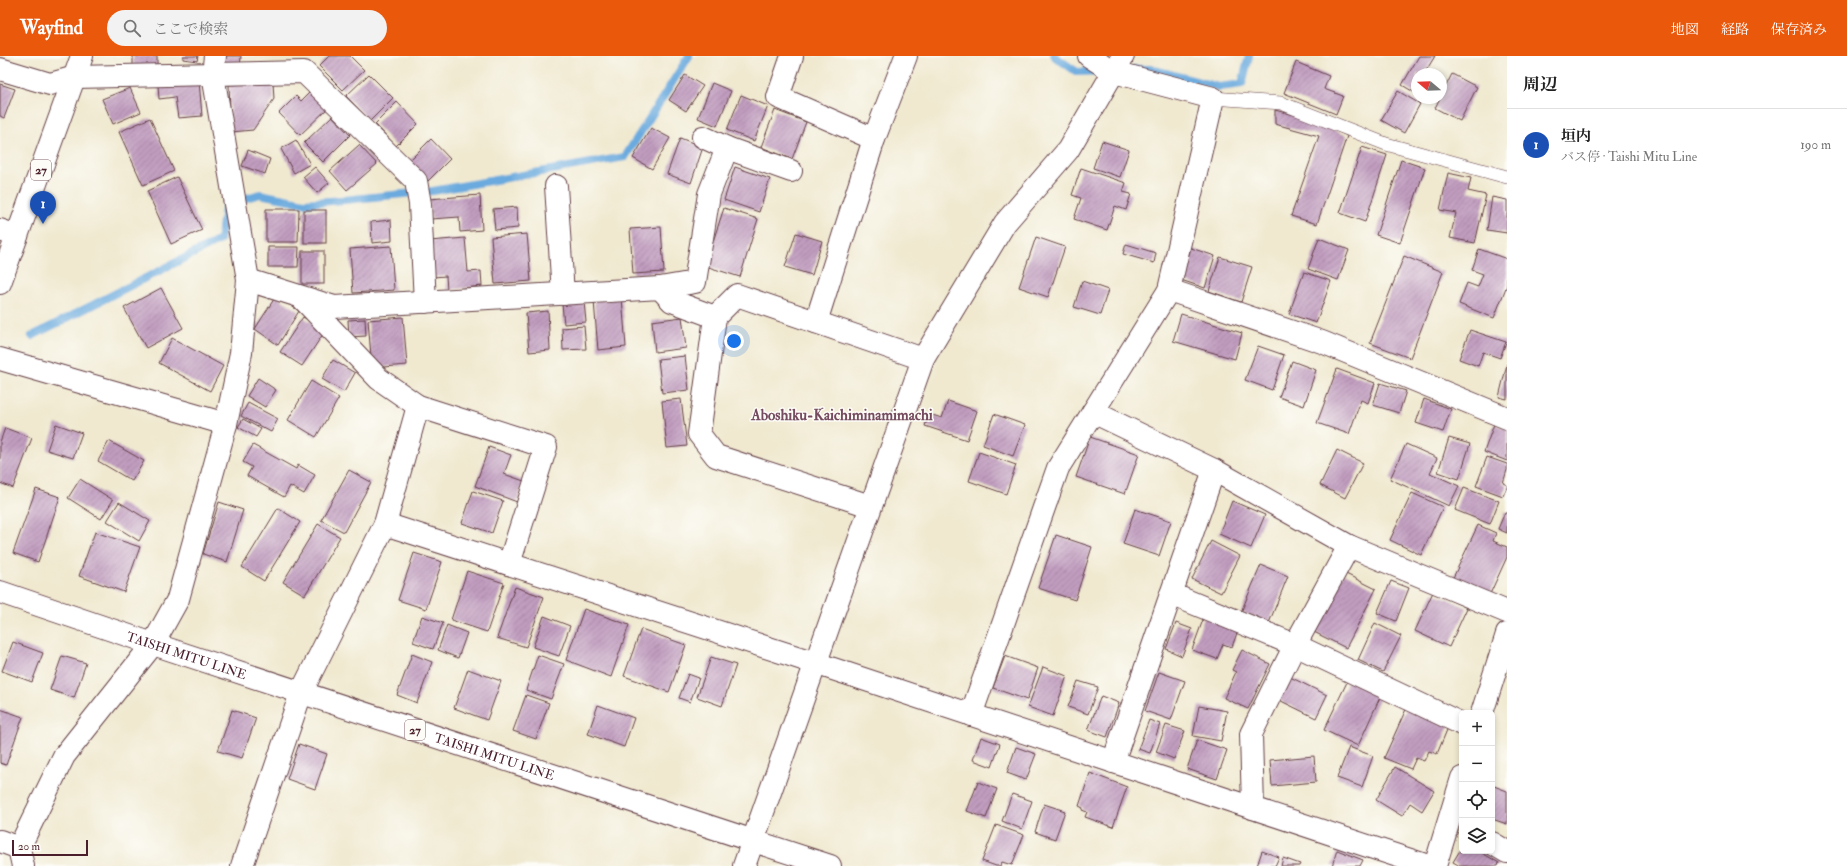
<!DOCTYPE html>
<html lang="ja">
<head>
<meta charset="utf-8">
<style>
  body { margin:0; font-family:"IM FELL Double Pica","Noto Serif JP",serif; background:#f2f2f2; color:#222 }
  .controls { position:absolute; right:12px; bottom:12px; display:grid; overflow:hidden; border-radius:6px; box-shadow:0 2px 6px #0003 }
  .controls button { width:36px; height:36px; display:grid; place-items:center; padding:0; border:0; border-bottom:1px solid #e0e0e0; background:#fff; color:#222; font:20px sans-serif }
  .compass { position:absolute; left:1411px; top:12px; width:36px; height:36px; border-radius:50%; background:#fff; box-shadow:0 2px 6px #0003; rotate:289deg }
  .scale { position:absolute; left:12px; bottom:10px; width:76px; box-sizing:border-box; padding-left:4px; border:2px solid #4a1f2b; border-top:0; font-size:11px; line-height:14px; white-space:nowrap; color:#4a1f2b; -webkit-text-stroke:3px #fdfcf7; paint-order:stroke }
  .you { position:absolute; left:734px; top:285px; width:14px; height:14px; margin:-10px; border:3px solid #fff; border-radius:50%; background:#1a73e8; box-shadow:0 0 0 6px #1a73e833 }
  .badge { display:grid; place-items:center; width:26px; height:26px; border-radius:50%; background:#ea580c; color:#fff; font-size:13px; font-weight:700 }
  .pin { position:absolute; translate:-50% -33px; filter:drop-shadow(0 1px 2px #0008) }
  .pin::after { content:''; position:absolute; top:21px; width:14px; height:12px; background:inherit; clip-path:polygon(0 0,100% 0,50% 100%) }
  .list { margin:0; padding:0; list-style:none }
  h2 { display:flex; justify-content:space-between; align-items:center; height:52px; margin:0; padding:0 16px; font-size:17px }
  h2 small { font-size:13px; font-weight:400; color:#767676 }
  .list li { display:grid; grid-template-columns:26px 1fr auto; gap:12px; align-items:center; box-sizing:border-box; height:72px; padding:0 16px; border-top:1px solid #e0e0e0 }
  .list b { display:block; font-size:15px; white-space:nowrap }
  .list p { margin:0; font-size:13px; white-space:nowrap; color:#767676 }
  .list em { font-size:13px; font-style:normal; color:#767676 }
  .icon { flex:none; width:22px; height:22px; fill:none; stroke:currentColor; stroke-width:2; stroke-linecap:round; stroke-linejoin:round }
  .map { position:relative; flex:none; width:1507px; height:810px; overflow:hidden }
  header { display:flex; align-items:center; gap:24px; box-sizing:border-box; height:56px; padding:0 20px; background:#ea580c; color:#fff }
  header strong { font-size:19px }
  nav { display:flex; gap:22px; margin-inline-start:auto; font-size:14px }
  .search { width:280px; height:36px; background:#f2f2f2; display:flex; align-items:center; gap:10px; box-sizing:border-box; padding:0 14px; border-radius:22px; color:#767676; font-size:15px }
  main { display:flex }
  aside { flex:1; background:#fff }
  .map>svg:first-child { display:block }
</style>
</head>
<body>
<header>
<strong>Wayfind</strong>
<div class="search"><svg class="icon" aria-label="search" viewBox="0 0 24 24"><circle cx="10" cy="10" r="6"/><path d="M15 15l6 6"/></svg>ここで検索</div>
<nav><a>地図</a><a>経路</a><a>保存済み</a></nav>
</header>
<main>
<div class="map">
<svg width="1507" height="810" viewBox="0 0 1507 810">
  <defs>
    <pattern id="building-hatch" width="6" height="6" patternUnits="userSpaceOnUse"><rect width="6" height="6" fill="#c19dc0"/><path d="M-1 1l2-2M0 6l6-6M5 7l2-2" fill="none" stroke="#9f7f9c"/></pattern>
  </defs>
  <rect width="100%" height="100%" fill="#fdfcf7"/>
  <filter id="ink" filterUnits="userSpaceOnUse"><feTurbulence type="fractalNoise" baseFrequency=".025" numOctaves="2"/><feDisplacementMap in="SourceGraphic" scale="8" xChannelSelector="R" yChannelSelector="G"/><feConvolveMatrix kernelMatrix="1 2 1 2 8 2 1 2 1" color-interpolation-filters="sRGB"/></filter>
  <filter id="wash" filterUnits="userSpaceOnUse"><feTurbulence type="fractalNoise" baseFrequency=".012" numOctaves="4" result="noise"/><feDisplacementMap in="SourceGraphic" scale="16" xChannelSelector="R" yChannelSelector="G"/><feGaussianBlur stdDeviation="0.9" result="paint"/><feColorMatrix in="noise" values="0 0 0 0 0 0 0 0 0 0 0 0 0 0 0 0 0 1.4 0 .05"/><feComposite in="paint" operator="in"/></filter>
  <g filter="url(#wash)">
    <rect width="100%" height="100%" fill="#f0e9d0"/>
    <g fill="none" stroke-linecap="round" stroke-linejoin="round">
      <g stroke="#6baade" stroke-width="8">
        <polyline points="1054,0 1077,16 1103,15"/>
        <polyline points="1134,13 1151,13 1219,31 1242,28 1249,0"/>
        <polyline points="32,280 220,184 226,148 260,138 304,147 344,144 433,135 625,101 689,0"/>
      </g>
    </g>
    <g id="blocks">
      <g fill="url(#building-hatch)">
        <polygon points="133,0 157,0 157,11 133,10"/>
        <polygon points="183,0 198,0 197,5 183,3"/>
        <polygon points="221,0 241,0 240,12 220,11"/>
        <polygon points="329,0 350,0 364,14 343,34 319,10"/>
        <polygon points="1419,0 1435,0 1424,18 1417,18 1417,38 1402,29"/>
        <polygon points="1296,6 1329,20 1324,33 1343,40 1336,58 1284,37"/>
        <polygon points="369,18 393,42 370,65 346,40"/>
        <polygon points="1452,18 1477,31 1460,65 1435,52"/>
        <polygon points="685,19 703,30 686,55 669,44"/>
        <polygon points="199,25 202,60 178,62 175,41 159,43 158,29"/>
        <polygon points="273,27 274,43 253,74 231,76 229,29"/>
        <polygon points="712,27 731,35 717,70 698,62"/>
        <polygon points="0,28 15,33 4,62 0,60"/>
        <polygon points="130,32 141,56 113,68 102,43"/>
        <polygon points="312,34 328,52 300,79 279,57 296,40 301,45"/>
        <polygon points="1398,35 1420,48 1404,77 1381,64"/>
        <polygon points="741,39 768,50 754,85 727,74"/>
        <polygon points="397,46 418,68 396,90 375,68"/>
        <polygon points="775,54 806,66 792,103 761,91"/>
        <polygon points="1275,54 1313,64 1347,80 1317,168 1291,160 1319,80 1275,68"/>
        <polygon points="332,60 350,79 323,106 304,87"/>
        <polygon points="150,62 174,115 143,129 119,76"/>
        <polygon points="651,72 670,82 652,113 633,102"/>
        <polygon points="680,82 703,91 691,127 667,118"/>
        <polygon points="431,83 450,103 428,125 409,105"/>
        <polygon points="296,84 310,108 294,117 281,93"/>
        <polygon points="1102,85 1129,94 1120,121 1093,112"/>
        <polygon points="359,89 377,108 347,134 330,115"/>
        <polygon points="1362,91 1387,99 1365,166 1340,157"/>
        <polygon points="248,94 270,103 265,118 242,110"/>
        <polygon points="1401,104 1425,112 1400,187 1376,179"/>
        <polygon points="315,111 329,127 317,137 303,121"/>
        <polygon points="735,111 770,123 759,156 724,144"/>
        <polygon points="1081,112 1126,127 1123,136 1131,138 1126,154 1115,150 1107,174 1074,163 1081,142 1072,139"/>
        <polygon points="1448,117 1471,122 1468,135 1486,139 1475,187 1450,182 1456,157 1440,154"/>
        <polygon points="177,121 202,174 171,188 147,135"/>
        <polygon points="480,139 482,174 460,176 459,161 431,163 429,143"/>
        <polygon points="1492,141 1507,144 1507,177 1487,174"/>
        <polygon points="517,151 518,172 495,174 493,153"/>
        <polygon points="724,152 758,163 740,221 705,210"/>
        <polygon points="266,153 299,153 298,186 266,186"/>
        <rect x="304" y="154" width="22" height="33"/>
        <polygon points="391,164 392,185 372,187 371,166"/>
        <polygon points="661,171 664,216 633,218 630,173"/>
        <polygon points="796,177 822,185 812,219 785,211"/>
        <polygon points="527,178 531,225 495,228 491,181"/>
        <polygon points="1036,181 1065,191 1048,241 1019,231"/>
        <polygon points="465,182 468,216 481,215 482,230 447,234 446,220 433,221 430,185"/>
        <polygon points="1319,182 1349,194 1338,224 1308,213"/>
        <polygon points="1126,188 1156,197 1154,207 1123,198"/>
        <polygon points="391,190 394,234 353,237 350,193"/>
        <polygon points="268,191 299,191 298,211 268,211"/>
        <polygon points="1191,192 1215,200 1205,232 1181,224"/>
        <polygon points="1479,193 1507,203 1507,229 1494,262 1459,248 1467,227 1478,231 1483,218 1472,214"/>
        <rect x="302" y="195" width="22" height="33"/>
        <polygon points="1404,200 1443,216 1410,302 1370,287"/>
        <polygon points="1220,201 1252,211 1241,246 1209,235"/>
        <polygon points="1304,216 1331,225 1316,267 1289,258"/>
        <polygon points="1082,225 1108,234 1100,259 1074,251"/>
        <polygon points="161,232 183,272 146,292 124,252"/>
        <polygon points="276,240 299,255 278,289 255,273"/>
        <polygon points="622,242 626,291 598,294 594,245"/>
        <polygon points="584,246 586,266 564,268 562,248"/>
        <polygon points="548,255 550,294 529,296 526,257"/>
        <polygon points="1181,258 1242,277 1235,303 1173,285"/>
        <polygon points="303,261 325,275 302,310 280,296"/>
        <polygon points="403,261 407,309 372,312 368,264"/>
        <polygon points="682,261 686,292 655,296 652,265"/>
        <polygon points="365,263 366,280 349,281 348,264"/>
        <polygon points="584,270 586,293 563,294 562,272"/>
        <polygon points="1470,274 1506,286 1500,302 1483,296 1478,310 1459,303"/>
        <polygon points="172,282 223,310 210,335 159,307"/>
        <polygon points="1258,290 1284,299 1272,334 1245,324"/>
        <polygon points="685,300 689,334 662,337 658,303"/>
        <polygon points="333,304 355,317 344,336 322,323"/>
        <polygon points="1292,305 1316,314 1304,350 1279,341"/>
        <polygon points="1507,308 1507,343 1499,341"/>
        <polygon points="1337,313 1375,327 1368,347 1361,344 1349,378 1317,367"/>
        <polygon points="258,322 276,334 265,351 247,340"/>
        <polygon points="311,325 339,342 316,381 288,364"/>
        <polygon points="1380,327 1406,335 1399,357 1373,349"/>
        <polygon points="681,343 687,390 667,392 662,345"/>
        <polygon points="1424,343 1451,353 1443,376 1416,367"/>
        <polygon points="948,345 977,355 967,384 925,370 929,358 942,362"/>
        <polygon points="248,347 278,363 271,376 241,360"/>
        <polygon points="994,358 1025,369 1013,400 983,389"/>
        <polygon points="243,363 261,373 256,381 238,371"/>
        <polygon points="56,368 82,377 73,402 47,394"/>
        <polygon points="1494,368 1507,373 1507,405 1484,396"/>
        <polygon points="5,372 32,382 13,432 0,427 0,386"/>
        <polygon points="1090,381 1139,398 1125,438 1076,421"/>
        <polygon points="1449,382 1470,388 1459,423 1438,416"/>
        <polygon points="109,385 144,405 132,425 98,405"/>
        <polygon points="1406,388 1437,402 1430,417 1459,430 1449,450 1390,423"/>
        <polygon points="253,389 296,413 298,409 315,419 304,438 290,430 284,441 247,420 252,411 243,406"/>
        <polygon points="489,391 511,399 504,418 524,425 517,446 475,430"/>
        <polygon points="1337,394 1363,407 1345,442 1320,429"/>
        <polygon points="979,396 1016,409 1006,438 969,425"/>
        <polygon points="1487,401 1507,408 1507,414 1503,427 1507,429 1507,431 1503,440 1476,430"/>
        <polygon points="349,414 371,426 344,476 321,464"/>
        <polygon points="80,423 113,444 101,463 68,442"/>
        <polygon points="1464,432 1499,445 1490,468 1455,454"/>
        <polygon points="36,433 60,441 38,506 13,497"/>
        <polygon points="473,435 503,445 492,477 462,467"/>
        <polygon points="1412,437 1443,451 1421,499 1390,484"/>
        <polygon points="1232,445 1265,459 1251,492 1219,478"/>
        <polygon points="119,446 150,465 139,485 107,465"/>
        <polygon points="219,446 243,454 227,506 203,498"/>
        <polygon points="278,452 300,466 264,525 242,511"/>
        <polygon points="1135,453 1171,465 1159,500 1123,488"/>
        <polygon points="1505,456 1507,456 1507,477 1498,473"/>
        <polygon points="318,468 340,481 305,539 283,526"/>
        <polygon points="1478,469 1496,477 1493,485 1507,491 1507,501 1490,538 1451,526"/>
        <polygon points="95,476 140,491 124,536 79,520"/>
        <polygon points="1056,479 1092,491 1075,544 1038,532"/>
        <polygon points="1211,485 1240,500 1221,537 1192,523"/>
        <polygon points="414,497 442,506 426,553 398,544"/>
        <polygon points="1261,509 1288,520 1269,567 1241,556"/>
        <polygon points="467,515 504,527 487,576 451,564"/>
        <polygon points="1344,517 1376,533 1346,592 1314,576"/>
        <polygon points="1391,525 1409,532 1396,565 1377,557"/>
        <polygon points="515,531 544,541 526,591 497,582"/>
        <polygon points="1433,536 1467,552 1449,591 1415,575"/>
        <polygon points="584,553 629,569 611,621 566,604"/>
        <polygon points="422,560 443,567 433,593 413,586"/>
        <polygon points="544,560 570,570 559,600 533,591"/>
        <polygon points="1204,561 1238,574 1232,591 1223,588 1217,603 1192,594"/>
        <polygon points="1176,567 1192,573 1182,600 1166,593"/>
        <polygon points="1375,567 1401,580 1383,616 1358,604"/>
        <polygon points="447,569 467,577 458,602 438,594"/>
        <polygon points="641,573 686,589 669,636 624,620"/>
        <polygon points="13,586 43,597 32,626 2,615"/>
        <polygon points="1242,594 1270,608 1248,653 1224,642 1236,616 1232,614"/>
        <polygon points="412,598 432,606 417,647 397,639"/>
        <polygon points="538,599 564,608 551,643 526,634"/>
        <polygon points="62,600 86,607 74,642 50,634"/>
        <polygon points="1005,600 1038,612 1027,644 993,632"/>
        <polygon points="711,601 736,609 722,650 697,641"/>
        <polygon points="1043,611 1067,620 1053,660 1028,651"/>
        <polygon points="468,613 501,625 487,664 454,652"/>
        <polygon points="1159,616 1185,625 1171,664 1145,655"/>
        <polygon points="688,618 699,622 690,646 679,642"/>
        <polygon points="1288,620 1327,639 1316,662 1277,643"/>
        <polygon points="1348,624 1381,639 1358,690 1324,674"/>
        <polygon points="1078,625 1098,631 1088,658 1068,651"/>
        <polygon points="526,639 549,647 536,683 513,675"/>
        <polygon points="1101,640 1119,647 1107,681 1088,674"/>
        <polygon points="598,649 634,662 624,691 588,678"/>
        <polygon points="1199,650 1227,655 1221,685 1193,680"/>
        <polygon points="1407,651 1449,669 1437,698 1429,695 1424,705 1416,702 1411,713 1384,702"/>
        <polygon points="0,653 23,661 6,709 0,707"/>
        <polygon points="232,654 256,662 242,702 218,695"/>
        <polygon points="1149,664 1160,668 1150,697 1138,693"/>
        <polygon points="1166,669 1185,675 1174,703 1156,696"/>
        <polygon points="981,681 1000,688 992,711 973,704"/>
        <polygon points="1197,684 1227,694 1217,723 1187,713"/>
        <polygon points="299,688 327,698 315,733 287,723"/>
        <polygon points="1016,691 1036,698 1026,724 1007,717"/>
        <polygon points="1349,691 1373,700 1362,731 1337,722"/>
        <polygon points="1314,700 1316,726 1272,730 1270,704"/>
        <polygon points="1395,711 1434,735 1422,755 1410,747 1402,760 1376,744"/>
        <polygon points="1090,717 1127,731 1113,771 1085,761 1087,756 1082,754 1083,752 1079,750"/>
        <polygon points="978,726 997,733 986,762 967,755"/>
        <polygon points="1494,730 1507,735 1507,768 1492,763 1492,737"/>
        <polygon points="1012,738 1032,745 1022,773 1002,765"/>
        <polygon points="1044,748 1065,755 1055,783 1035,776"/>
        <polygon points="996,769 1024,779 1012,809 1002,806 1000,810 996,810 982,805"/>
        <polygon points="1462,791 1462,795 1479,795 1499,807 1498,810 1460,810 1453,806"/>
        <polygon points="1337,794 1363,804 1360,810 1332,810"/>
        <polygon points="1262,795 1279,801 1275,810 1257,810"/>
        <polygon points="1283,802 1300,808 1299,810 1281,810"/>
      </g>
    </g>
  </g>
  <g filter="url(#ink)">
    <use href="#blocks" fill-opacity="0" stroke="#633d44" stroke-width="1"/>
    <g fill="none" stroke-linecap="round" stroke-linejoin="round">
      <defs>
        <polyline id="lane" points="1213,42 1281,47 1386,88 1507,121"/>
        <g id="street">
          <polyline points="792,0 778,41 874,83"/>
          <polyline points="0,13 50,28 75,21 304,16 416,125 420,148 425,246"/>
          <polyline points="703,81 727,92 791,115"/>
          <polyline points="556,130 563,238"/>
          <polyline points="0,174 17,180"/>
          <polyline points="248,224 334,251 660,232 672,245 715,261"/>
          <polyline points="660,232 695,226 709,138 727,92"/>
          <polyline points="1169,234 1322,286 1507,362"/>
          <polyline points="302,242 379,323 418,350"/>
          <polyline points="816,266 874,83 906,0"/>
          <polyline points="0,303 226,368"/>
          <polyline points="1093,356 1214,414 1349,490 1507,556"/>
          <polyline points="870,450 716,400 699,378 715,261 737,239 923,303"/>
          <polyline points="385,468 418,350 546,391 509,508"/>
          <polyline points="1171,538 1295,589 1462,668"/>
          <polyline points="1482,657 1507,578"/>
          <polyline points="971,659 1058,412 1169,234 1213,42 1114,16 1089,0"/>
          <polyline points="1113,706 1214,414"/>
          <polyline points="1253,752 1251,678 1295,589 1349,490"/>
          <polyline points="0,785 19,792"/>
          <polyline points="1492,787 1507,796"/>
          <polyline points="23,810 19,792 64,700 153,588 178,543 226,368 241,297 248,224 213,19 215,0"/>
          <polyline points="242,810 301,637 385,468 815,607 1428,810"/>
          <polyline points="1435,810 1462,722"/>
        </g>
        <polyline id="secondary" points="744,810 923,303 1005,167 1068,94 1123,0"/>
        <g id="primary">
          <polyline points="0,227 82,0"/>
          <path id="s1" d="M0,536L153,588L830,810"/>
        </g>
      </defs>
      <use href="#lane" stroke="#633d44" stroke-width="14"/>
      <use href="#street" stroke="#633d44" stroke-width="24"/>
      <use href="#secondary" stroke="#633d44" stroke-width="24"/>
      <use href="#primary" stroke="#633d44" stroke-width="24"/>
      <use href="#lane" stroke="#fff" stroke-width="13"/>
      <use href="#street" stroke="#fff" stroke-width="22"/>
      <use href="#secondary" stroke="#fff" stroke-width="22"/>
      <use href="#primary" stroke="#fff" stroke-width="22"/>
    </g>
  </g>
  <g text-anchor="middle" stroke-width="3" stroke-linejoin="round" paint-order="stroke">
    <g fill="#fdfcf7" stroke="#806168" stroke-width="1">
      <rect x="31" y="104" width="20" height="20" rx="3"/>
      <rect x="405" y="664" width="20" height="20" rx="3"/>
    </g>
    <g font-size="12" font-weight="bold" fill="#4a1f2b">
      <text x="41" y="118">27</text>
      <text x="415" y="678">27</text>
    </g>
    <g font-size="13" fill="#4a1f2b" stroke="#fdfcf7">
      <text dy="5" stroke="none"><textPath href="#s1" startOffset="197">TAISHI MITU LINE</textPath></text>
      <text dy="5" stroke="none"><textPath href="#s1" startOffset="521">TAISHI MITU LINE</textPath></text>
    </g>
    <g font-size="15" font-weight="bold" fill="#744b5f" stroke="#fdfcf7">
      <text x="842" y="364">Aboshiku-Kaichiminamimachi</text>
    </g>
  </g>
</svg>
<div class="controls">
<button>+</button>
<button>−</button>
<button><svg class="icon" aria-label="locate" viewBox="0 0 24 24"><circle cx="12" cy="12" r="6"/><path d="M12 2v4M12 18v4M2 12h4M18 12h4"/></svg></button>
<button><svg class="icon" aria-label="layers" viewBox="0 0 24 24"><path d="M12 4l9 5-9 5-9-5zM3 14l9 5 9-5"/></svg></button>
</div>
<svg class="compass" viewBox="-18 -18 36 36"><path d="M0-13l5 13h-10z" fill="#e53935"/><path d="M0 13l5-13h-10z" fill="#767676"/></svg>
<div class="scale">20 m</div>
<div class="you"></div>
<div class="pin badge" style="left:43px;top:168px;background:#1a4fb4">1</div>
</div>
<aside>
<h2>周辺<small></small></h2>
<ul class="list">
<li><span class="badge" style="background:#1a4fb4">1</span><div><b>垣内</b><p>バス停 · Taishi Mitu Line</p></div><em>190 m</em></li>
</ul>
</aside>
</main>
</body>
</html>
